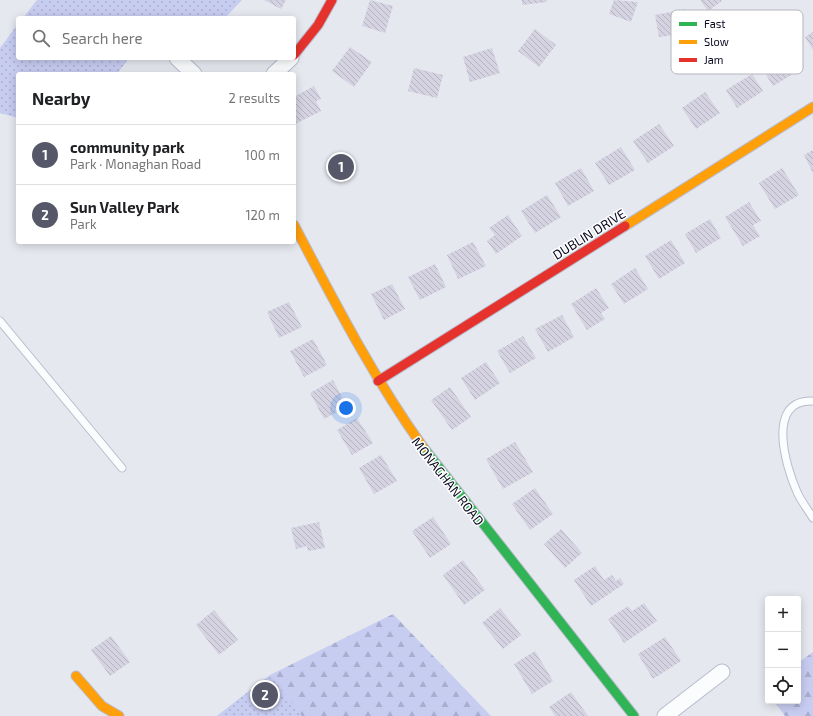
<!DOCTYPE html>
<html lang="en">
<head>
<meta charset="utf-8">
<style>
  body { margin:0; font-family:"Exo 2",sans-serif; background:#f2f2f2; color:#202124 }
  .controls { position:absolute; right:12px; bottom:12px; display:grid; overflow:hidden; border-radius:4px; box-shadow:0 2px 10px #0003 }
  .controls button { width:36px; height:36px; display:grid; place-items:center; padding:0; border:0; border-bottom:1px solid #e0e0e0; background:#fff; color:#202124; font:20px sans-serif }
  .you { position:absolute; left:346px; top:408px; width:14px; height:14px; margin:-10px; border:3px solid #fff; border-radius:50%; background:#1a73e8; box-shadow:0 0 0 6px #1a73e833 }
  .badge { display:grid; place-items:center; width:26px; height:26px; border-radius:50%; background:#565769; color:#fff; font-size:13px; font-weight:700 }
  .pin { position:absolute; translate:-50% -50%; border:2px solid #fff; box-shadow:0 1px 4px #0006 }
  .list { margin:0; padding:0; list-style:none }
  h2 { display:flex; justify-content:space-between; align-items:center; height:52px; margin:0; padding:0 16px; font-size:17px }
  h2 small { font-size:13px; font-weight:400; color:#757577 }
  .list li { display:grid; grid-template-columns:26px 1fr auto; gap:12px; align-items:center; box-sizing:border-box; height:60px; padding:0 16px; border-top:1px solid #e0e0e0 }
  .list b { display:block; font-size:15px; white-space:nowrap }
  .list p { margin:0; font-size:13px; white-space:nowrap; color:#757577 }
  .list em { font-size:13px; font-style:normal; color:#757577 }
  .icon { flex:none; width:22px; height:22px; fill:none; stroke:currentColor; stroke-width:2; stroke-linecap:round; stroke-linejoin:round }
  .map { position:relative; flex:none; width:813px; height:716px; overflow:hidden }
  .search { position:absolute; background:#fff; box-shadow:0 2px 10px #0003; left:16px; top:16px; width:280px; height:44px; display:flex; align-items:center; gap:10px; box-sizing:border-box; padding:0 14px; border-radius:4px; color:#757577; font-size:15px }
  .panel { position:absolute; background:#fff; box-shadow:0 2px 10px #0003; left:16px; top:72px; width:280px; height:172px; border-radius:4px }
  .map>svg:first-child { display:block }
</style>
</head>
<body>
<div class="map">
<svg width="813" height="716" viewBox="0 0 813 716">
  <defs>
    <pattern id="forest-firs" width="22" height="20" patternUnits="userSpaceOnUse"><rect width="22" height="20" fill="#c7ccf1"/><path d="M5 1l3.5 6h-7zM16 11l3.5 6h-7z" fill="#aaaece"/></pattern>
    <pattern id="park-dots" width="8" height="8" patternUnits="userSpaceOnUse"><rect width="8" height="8" fill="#c7ccf1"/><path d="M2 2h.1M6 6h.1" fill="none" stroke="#aaaece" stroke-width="1.8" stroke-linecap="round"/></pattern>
    <pattern id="building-back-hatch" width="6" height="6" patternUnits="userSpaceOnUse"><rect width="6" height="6" fill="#d5d2e1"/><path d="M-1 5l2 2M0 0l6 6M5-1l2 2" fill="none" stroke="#b6b3c1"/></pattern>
  </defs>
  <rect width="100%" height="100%" fill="#e6e8f0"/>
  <g fill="url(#forest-firs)">
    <polygon points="393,614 491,716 217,716 270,675"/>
    <polygon points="813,652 813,716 785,716 774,701 798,701 798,663"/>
  </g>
  <g fill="url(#park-dots)">
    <polygon points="37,0 242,0 225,18 23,18"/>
    <polygon points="18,24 18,58 129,58 117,74 18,74 18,118 0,113 0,48"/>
    <polygon points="270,675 302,716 217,716"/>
  </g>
  <g fill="url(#building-back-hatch)">
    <polygon points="264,0 286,0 281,9"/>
    <polygon points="370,0 393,6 385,33 362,26"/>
    <polygon points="522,0 546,0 547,2 522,5"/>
    <polygon points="614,0 638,2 631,22 609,14"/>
    <polygon points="700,0 721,0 722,1 708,11"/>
    <polygon points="686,9 691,40 675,42 674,35 659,37 655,15"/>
    <polygon points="535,29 556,45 539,67 518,51"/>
    <polygon points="813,32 813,50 805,37"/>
    <polygon points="350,47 372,62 354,87 332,71"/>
    <polygon points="492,48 500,73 470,82 463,57"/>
    <polygon points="782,55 793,74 773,86 762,68"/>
    <polygon points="414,68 443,75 437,98 408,91"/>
    <polygon points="752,74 763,91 737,108 726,90"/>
    <polygon points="314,86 321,99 316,101 321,111 295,124 294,97"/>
    <polygon points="705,92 720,113 696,129 682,108"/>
    <polygon points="659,124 674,146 648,163 633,141"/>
    <polygon points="621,147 635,170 609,185 595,163"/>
    <polygon points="813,150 813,173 804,155"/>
    <polygon points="581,168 594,191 568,206 555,183"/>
    <polygon points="782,168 799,195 775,209 759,183"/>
    <polygon points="547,195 561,217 535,233 521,211"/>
    <polygon points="749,202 761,221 753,225 760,236 743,246 725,217"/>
    <polygon points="508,215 522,236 496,254 487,241 495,235 489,228"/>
    <polygon points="710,219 721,238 696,253 685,234"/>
    <polygon points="671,240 685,263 659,279 645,256"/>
    <polygon points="473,242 486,266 458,279 447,255"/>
    <polygon points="435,264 446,287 420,300 408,277"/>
    <polygon points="635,268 648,289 624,304 611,284"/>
    <polygon points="392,284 405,309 384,320 371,294"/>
    <polygon points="596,288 609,308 601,313 605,319 587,330 571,304"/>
    <polygon points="289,302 302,327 279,338 267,312"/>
    <polygon points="562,315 574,337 548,352 535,329"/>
    <polygon points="523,336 536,358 510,373 497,351"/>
    <polygon points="313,339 327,365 304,377 290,351"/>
    <polygon points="486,362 500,383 475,400 461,378"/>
    <polygon points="333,380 347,407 324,419 310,393"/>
    <polygon points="450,387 471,417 452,430 431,400"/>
    <polygon points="357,418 373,443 352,455 337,430"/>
    <polygon points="515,442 533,472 503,489 486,459"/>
    <polygon points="381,455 397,481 374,494 359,468"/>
    <polygon points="535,488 553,514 530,530 512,504"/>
    <polygon points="433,517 451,544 430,558 412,531"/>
    <polygon points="319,522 325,548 308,551 307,546 296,549 291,528"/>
    <polygon points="561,529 582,553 565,568 544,544"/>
    <polygon points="463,560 485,590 464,605 443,575"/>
    <polygon points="595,566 604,580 612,575 616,581 620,578 624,584 591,606 574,580"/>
    <polygon points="644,603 657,621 624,643 608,619 628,606 632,611"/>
    <polygon points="500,608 521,635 503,649 482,623"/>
    <polygon points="214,610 238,640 219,655 196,625"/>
    <polygon points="111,636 130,662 110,676 91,650"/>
    <polygon points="665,637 681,661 653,679 638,654"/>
    <polygon points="535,651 553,681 532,694 514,664"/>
    <polygon points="571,692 588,716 555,716 549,707"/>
  </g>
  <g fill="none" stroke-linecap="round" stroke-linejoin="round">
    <defs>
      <g id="lane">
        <polyline points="0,321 122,468"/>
        <path d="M813,401C765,399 786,467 797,492C801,501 808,510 813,518"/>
      </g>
      <g id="street">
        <polyline points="177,58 194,74"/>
        <polyline points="274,74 291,58"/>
        <polyline points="665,716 722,672"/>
      </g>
      <polyline id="fast" points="423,447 634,716"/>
      <g id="slow">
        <path d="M294,225C334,301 373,377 423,447"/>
        <polyline points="625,226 813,107"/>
        <polyline points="76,676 102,706 119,716"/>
      </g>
      <g id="jam">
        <polyline points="294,55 318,25 332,0"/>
        <polyline points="378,381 625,226"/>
      </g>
    </defs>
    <use href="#lane" stroke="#b9bccc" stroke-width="9"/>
    <use href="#street" stroke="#b9bccc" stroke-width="17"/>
    <use href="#fast" stroke="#b9bccc" stroke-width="11"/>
    <use href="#slow" stroke="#b9bccc" stroke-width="11"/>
    <use href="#jam" stroke="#b9bccc" stroke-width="11"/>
    <use href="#lane" stroke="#fbfcfd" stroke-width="7"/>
    <use href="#street" stroke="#fbfcfd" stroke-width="15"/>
    <use href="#fast" stroke="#30b455" stroke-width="9"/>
    <use href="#slow" stroke="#ff9f0a" stroke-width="9"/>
    <use href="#jam" stroke="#e5322d" stroke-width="9"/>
  </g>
  <g text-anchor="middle" stroke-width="3" stroke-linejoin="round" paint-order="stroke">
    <g font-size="13" fill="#090920" stroke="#fff">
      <text transform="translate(589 234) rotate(-32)" y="5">DUBLIN DRIVE</text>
      <text transform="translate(448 481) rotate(52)" y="5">MONAGHAN ROAD</text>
    </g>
  </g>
  <rect x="671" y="10" width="132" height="64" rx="6" fill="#fff" stroke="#b5b5bc" stroke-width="1"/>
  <rect x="679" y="22" width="18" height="4" fill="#30b455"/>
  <rect x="679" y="40" width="18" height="4" fill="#ff9f0a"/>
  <rect x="679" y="58" width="18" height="4" fill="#e5322d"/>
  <g font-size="11" fill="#090920">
    <text x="704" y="28">Fast</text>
    <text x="704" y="46">Slow</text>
    <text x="704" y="64">Jam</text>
  </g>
</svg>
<div class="controls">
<button>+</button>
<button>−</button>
<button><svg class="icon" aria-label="locate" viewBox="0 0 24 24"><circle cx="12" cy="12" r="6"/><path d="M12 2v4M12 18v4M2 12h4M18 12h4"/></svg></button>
</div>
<div class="you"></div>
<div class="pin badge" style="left:341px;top:167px">1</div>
<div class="pin badge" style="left:265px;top:695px">2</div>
<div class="search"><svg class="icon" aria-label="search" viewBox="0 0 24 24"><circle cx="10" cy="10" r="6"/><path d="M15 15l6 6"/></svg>Search here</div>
<section class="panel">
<h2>Nearby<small>2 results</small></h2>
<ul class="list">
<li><span class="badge">1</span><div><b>community park</b><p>Park · Monaghan Road</p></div><em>100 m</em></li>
<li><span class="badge">2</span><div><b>Sun Valley Park</b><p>Park</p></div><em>120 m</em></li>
</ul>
</section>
</div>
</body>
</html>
